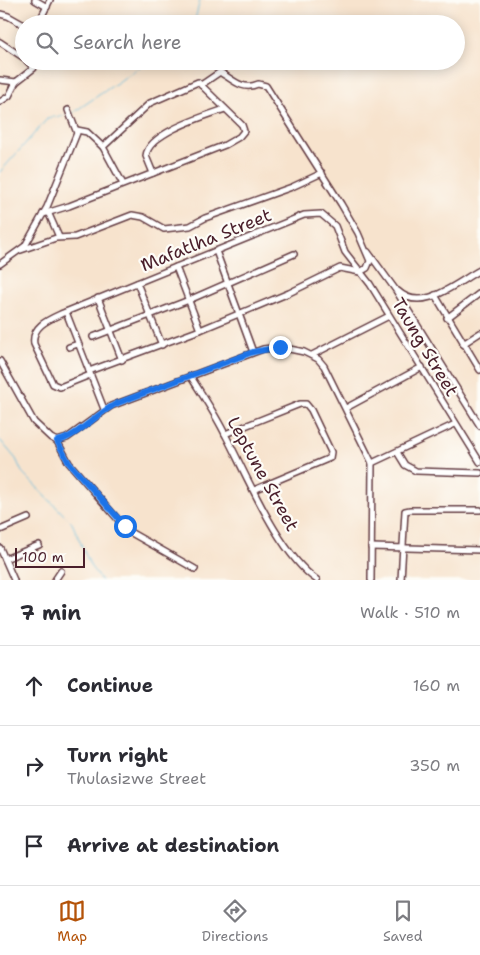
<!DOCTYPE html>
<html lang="en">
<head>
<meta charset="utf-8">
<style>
  body { margin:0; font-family:"Shantell Sans",sans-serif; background:#f7f7f7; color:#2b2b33 }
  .scale { position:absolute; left:15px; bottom:12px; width:70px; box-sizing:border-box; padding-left:5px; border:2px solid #4a1f2b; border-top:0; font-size:14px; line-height:18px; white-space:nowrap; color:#4a1f2b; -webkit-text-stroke:4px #fdfcf7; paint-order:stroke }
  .stop { position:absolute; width:15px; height:15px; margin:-11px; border:4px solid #1a73e8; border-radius:50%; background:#fff }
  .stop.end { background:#1a73e8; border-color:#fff; box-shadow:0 1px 5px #0008 }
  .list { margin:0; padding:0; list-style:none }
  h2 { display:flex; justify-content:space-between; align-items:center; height:65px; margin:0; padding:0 20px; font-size:21px }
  h2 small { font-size:16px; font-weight:400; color:#7c7c81 }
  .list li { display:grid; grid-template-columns:32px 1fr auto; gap:15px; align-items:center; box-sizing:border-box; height:80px; padding:0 20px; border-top:1px solid #e1e1e2 }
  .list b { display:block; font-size:19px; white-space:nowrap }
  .list p { margin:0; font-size:16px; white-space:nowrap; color:#7c7c81 }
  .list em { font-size:16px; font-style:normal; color:#7c7c81 }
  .icon { flex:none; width:28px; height:28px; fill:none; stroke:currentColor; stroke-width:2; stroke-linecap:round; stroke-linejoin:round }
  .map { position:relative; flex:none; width:480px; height:580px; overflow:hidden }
  .search { position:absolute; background:#fff; box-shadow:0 2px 12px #0003; left:15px; right:15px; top:15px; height:55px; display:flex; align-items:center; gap:12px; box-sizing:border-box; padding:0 18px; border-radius:28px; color:#7c7c81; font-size:19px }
  .sheet { height:305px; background:#fff }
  nav { display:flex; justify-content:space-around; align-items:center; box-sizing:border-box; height:70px; border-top:1px solid #e1e1e2; background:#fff; font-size:14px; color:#7c7c81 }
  nav a { display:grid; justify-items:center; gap:2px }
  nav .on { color:#b45309 }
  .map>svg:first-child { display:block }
</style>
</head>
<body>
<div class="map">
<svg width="480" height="580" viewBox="0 0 480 580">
  <rect width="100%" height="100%" fill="#fdfcf7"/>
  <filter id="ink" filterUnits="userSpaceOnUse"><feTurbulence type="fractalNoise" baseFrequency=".02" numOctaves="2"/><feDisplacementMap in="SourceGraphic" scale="10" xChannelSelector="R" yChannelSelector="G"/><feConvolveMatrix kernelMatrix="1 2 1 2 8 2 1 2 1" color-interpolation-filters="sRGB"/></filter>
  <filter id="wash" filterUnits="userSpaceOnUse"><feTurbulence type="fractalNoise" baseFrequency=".0096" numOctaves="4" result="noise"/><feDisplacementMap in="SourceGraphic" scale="20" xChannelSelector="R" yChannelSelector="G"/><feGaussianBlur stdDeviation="1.12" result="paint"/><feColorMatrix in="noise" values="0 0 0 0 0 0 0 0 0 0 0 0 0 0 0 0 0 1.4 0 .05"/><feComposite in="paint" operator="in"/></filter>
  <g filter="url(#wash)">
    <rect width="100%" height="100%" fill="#f7e3cd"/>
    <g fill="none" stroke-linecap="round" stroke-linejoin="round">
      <g stroke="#5dbadb" stroke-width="1">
        <polyline points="192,24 195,20 200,0"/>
        <polyline points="71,114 149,61"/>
        <polyline points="0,172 48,118 67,115"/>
        <polyline points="0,440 16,459 22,472 72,523 91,567 101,580"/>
      </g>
    </g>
  </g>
  <g filter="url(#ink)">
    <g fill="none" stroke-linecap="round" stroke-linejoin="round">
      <defs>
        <g id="street">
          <polyline points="35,0 47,7"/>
          <polyline points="0,14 8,16 24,25"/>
          <polyline points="38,24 50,0"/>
          <polyline points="0,42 24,58"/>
          <polyline points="0,80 16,82 34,68 27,61"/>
          <path d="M201,85L220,72C233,80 243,91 258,84L266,86L341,204L358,233L370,261L367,268L360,272"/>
          <polyline points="0,102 9,96 16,82"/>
          <polyline points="103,147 123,184"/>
          <path d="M153,173L146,156C148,133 205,116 225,109"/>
          <polyline points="48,212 59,237"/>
          <polyline points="43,214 69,206 225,145 239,137 244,131 242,125 198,82 150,103 103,147 87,132 77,130"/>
          <polyline points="21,250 56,238 75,237 132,215 143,217 164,229 190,226 205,218 292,187 322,173"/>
          <polyline points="216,251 253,352"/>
          <polyline points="368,252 395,289 480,426"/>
          <polyline points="0,264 25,246 47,207 77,133 68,110"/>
          <polyline points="176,267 200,330"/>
          <polyline points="137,283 162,345"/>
          <path d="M398,291C422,314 457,282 480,270"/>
          <polyline points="435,295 480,370"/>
          <polyline points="98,298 122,360"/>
          <polyline points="66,312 104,409"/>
          <polyline points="447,318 480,293"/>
          <polyline points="93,337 189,300 294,254"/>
          <polyline points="463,344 480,333"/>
          <polyline points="69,347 78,344"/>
          <polyline points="312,355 389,316"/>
          <polyline points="0,361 34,422 51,438 57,441 69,463 128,531 195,569"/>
          <polyline points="89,371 200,330 289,293 340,268 360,272"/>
          <path d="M90,375L60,387L53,384L34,344C31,326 50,319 63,313L304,215L321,214L335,226L345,252L370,284L480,462"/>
          <path d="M191,377C203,396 216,415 226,436C247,476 279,554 317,580"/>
          <polyline points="346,408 422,367"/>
          <polyline points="225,434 300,404 306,404 311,410 331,452 330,458 254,490"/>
          <polyline points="57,441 67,438 111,406 263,349 280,347 304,352 318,359 324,366 372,463 371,580"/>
          <polyline points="397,452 405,465 416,471 480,473"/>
          <polyline points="372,463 455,424"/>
          <polyline points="0,530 28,518"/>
          <polyline points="371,547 480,550"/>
          <polyline points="0,548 14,580"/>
          <polyline points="5,559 39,545"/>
          <polyline points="55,580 61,571"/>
          <polyline points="401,580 405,511 410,510 480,510"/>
        </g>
      </defs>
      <use href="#street" stroke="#643c43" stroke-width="8"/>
      <use href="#street" stroke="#fff" stroke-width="5"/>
    </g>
  </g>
  <g fill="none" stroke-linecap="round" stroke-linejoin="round" filter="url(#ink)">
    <path stroke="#1a73e8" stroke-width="6" d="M125,526L69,463L57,441C75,439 99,411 118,403L253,352L280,347"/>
  </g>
  <g text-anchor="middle" stroke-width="4.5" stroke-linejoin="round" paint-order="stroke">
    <g font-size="18" fill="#4a1f2b" stroke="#fdfcf7">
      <text transform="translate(206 240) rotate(-22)" y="6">Mafatlha Street</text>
      <text transform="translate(425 347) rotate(59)" y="6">Taung Street</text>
      <text transform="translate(263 474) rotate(61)" y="6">Leptune Street</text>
    </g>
  </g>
</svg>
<div class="scale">100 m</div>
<div class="stop" style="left:125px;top:526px"></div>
<div class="stop end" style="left:280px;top:347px"></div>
<div class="search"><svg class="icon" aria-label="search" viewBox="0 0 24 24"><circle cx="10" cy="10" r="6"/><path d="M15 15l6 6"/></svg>Search here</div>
</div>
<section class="sheet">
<h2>7 min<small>Walk · 510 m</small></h2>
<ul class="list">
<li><svg class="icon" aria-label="ahead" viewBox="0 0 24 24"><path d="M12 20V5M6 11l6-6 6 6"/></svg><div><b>Continue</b></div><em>160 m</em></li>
<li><svg class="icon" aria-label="right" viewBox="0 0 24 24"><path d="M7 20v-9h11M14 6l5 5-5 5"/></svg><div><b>Turn right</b><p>Thulasizwe Street</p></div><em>350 m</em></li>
<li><svg class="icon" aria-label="arrive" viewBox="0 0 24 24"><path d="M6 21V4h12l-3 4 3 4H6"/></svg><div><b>Arrive at destination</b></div></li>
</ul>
</section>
<nav>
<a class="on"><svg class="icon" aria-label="map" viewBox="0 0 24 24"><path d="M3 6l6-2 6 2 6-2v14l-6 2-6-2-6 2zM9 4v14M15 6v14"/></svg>Map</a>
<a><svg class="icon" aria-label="directions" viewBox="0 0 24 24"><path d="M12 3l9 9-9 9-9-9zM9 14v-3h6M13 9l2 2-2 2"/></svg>Directions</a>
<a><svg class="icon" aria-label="saved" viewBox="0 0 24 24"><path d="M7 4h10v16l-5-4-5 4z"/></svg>Saved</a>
</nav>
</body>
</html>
